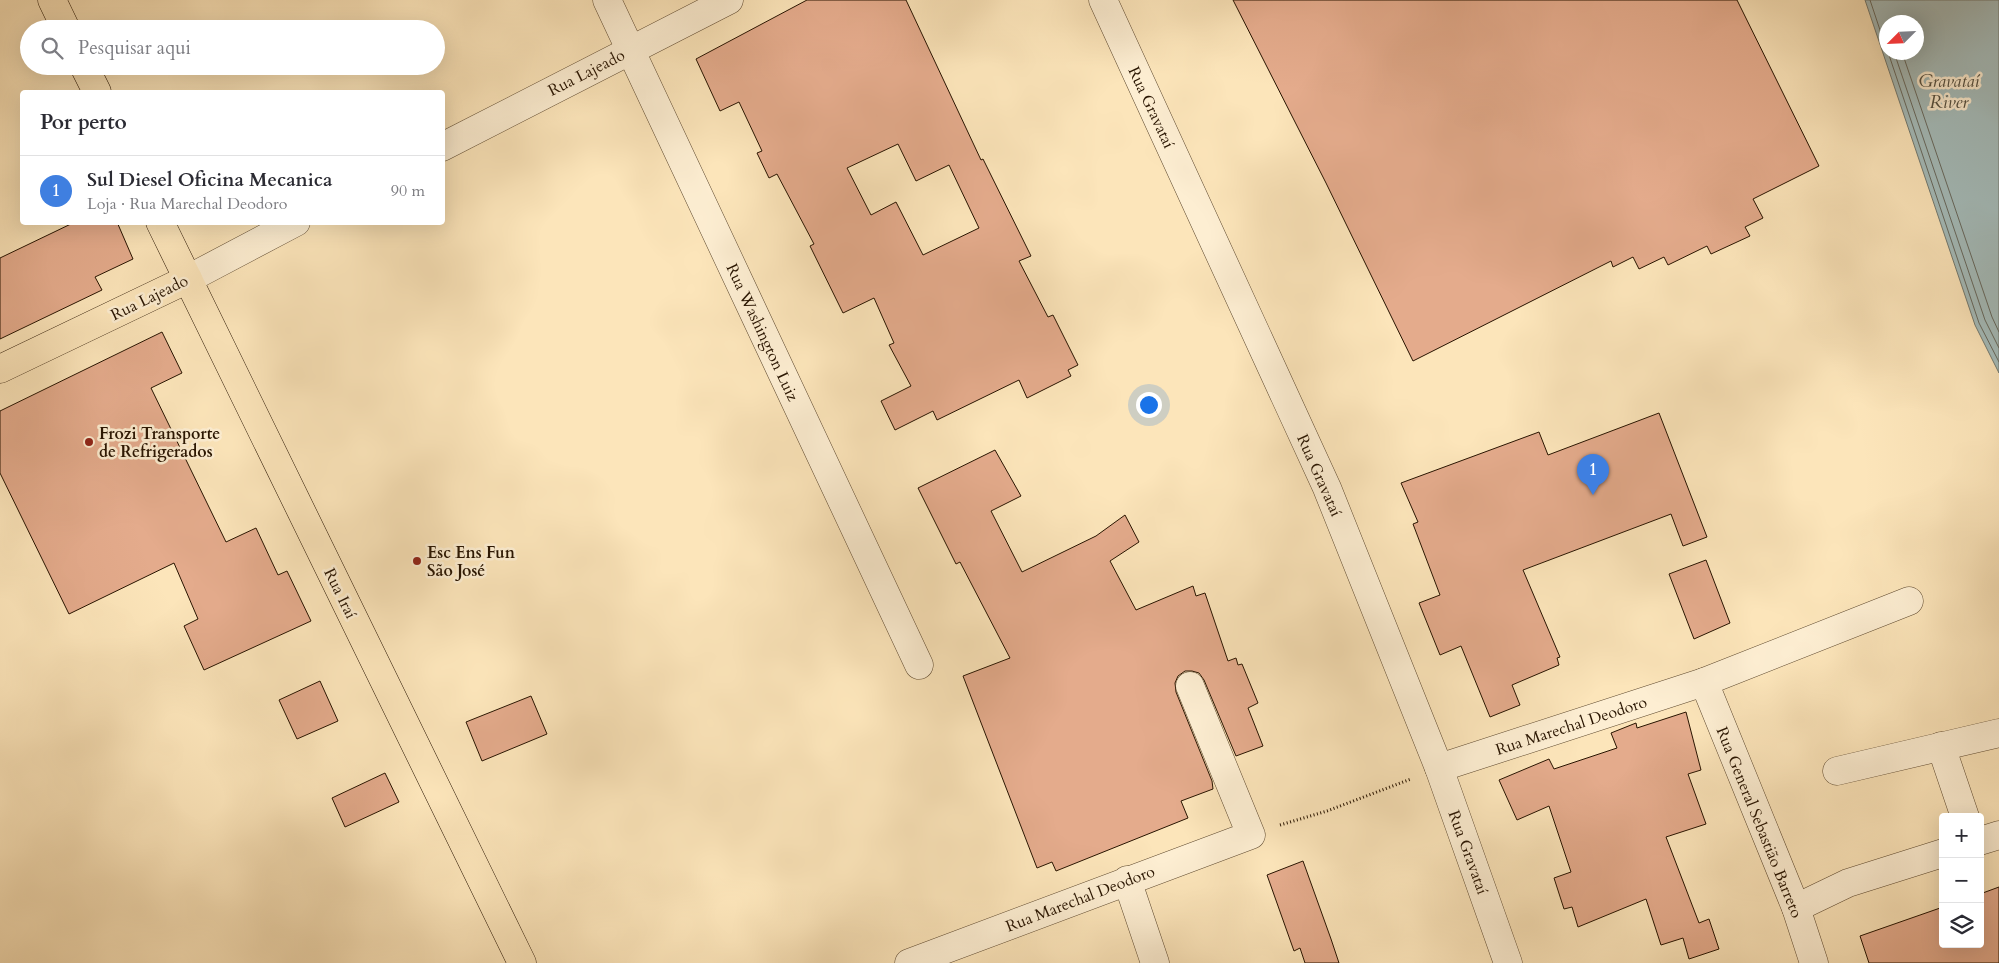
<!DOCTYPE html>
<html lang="pt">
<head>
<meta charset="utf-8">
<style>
  body { margin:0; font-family:Cardo,serif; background:#f2f2f3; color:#2b2b33 }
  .controls { position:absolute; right:15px; bottom:15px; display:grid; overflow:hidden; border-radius:5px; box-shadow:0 5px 20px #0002 }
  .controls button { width:45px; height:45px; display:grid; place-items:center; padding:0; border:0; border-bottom:1px solid #e1e1e2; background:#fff; color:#2b2b33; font:25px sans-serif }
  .compass { position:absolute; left:1879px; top:15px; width:45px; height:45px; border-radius:50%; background:#fff; box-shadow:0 5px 20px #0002; rotate:246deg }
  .you { position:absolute; left:1148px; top:404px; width:18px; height:18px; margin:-12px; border:4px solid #fff; border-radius:50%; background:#1a73e8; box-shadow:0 0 0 8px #1a73e833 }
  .badge { display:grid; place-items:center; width:32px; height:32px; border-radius:50%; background:#d93025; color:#fff; font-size:16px; font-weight:700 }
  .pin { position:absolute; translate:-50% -41px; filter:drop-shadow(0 1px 2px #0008) }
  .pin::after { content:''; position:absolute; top:26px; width:18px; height:15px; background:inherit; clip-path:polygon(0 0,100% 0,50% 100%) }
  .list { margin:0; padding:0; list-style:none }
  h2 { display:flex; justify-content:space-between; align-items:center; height:65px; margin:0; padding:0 20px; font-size:21px }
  h2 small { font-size:16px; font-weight:400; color:#7c7c81 }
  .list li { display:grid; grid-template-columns:32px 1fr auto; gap:15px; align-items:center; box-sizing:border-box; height:70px; padding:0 20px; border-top:1px solid #e1e1e2 }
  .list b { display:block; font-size:19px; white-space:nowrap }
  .list p { margin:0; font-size:16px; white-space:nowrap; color:#7c7c81 }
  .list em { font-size:16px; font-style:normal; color:#7c7c81 }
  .icon { flex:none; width:28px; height:28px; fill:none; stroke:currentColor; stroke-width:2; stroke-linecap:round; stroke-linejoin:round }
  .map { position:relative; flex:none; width:1999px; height:963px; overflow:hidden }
  .search { position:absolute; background:#fff; box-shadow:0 5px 20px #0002; left:20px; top:20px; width:425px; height:55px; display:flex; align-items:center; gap:12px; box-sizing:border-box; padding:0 18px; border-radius:28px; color:#7c7c81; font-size:19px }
  .panel { position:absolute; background:#fff; box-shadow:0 5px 20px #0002; left:20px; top:90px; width:425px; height:135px; border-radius:5px }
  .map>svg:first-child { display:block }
</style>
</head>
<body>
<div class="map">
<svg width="1999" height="963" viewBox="0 0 1999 963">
  <rect width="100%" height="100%" fill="#fce5ba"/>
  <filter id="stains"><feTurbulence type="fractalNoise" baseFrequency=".004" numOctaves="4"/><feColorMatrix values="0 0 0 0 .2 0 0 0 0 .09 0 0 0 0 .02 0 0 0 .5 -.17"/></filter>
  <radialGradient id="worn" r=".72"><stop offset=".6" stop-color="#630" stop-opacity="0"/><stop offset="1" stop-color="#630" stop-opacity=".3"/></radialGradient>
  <path fill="#a4bcbb" stroke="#727970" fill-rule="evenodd" d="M1865,0H1999V373L1975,325ZM1886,22H1916V52H1886Z"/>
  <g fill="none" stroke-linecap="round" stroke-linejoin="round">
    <g stroke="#66685e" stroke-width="1">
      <polyline points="1870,0 1886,48"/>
      <polyline points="1888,52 1979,323 1999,362"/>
      <polyline points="1894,52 1985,320 1999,348"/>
      <polyline points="1902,52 1992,317 1999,332"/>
    </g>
  </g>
  <g fill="#e4ab8c" stroke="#281400" fill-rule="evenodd">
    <path d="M807,0H906L981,160L983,159L1031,256L1019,261L1048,317L1053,315L1078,365L1068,370L1071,376L1027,398L1019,380L937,420L933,411L895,430L881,401L911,386L889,345L894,343L874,298L843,313L810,246L814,244L777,174L769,178L757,153L762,151L739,102L720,111L696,59ZM898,144L916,181L949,165L979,228L923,255L896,202L871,215L847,168Z"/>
    <polygon points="1233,0 1737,0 1819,166 1753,199 1763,218 1745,227 1750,236 1711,254 1707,246 1668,265 1664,257 1639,269 1633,257 1613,267 1611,261 1413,361 1326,183"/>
    <polygon points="75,222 117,222 133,259 95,277 102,290 0,339 0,258"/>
    <polygon points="162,332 182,373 151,388 226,542 256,528 278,575 287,571 311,621 204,670 184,626 198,619 174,563 69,614 0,473 0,411"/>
    <polygon points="1659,413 1707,537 1683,546 1671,514 1523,570 1560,657 1557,658 1559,665 1512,685 1520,705 1490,717 1461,646 1440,655 1419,603 1440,595 1413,524 1418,522 1401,483 1539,432 1548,455"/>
    <polygon points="995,450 1021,496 991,511 1022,572 1096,536 1125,515 1139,542 1110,561 1136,610 1193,586 1196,596 1205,593 1228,661 1236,658 1238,665 1242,664 1258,703 1248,708 1263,746 1236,756 1204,680 1199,673 1192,671 1185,671 1178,676 1175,683 1176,692 1212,781 1213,789 1181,801 1188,818 1056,871 1052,862 1037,868 963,676 1010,658 960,562 956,564 918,488"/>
    <polygon points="1706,560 1730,623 1694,639 1669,574"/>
    <polygon points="320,681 338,721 297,739 279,700"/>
    <polygon points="531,696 547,734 482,761 466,722"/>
    <polygon points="1686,712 1701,770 1688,774 1706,824 1666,837 1699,923 1709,919 1719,949 1689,959 1683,938 1661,945 1646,899 1578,927 1572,907 1564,909 1554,878 1571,872 1549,806 1517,820 1499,780 1549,759 1554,769 1617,748 1611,733 1636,723 1637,728"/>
    <polygon points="385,773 399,802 345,827 332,798"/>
    <polygon points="1303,861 1331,939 1339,963 1305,963 1300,948 1294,951 1267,875"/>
    <polygon points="1999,887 1999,963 1869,963 1860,936 1943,907 1943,944 1980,944 1980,894"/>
  </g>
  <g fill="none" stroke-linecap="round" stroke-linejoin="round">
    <defs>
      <g id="minor">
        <polyline points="607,0 919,665"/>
        <polyline points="1103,0 1327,488 1439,768 1508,963"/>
        <polyline points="442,147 729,0"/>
        <polyline points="188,279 296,222"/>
        <polyline points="1704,682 1796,908 1814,963"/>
        <polyline points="1941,746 1965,817"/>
        <polyline points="1439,768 1704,682 1909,601"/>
        <polyline points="1837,771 1999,733"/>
        <polyline points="1980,841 1999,835"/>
        <polyline points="1127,880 1155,963"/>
        <polyline points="1796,908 1848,883 1943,853"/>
        <polyline points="909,963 1251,835 1190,686"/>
      </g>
      <g id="major">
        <polyline points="52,0 66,29"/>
        <polyline points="84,66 97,92"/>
        <polyline points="160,222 522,963"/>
        <polyline points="0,369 188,279"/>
      </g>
    </defs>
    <use href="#minor" stroke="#5d482e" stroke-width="29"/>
    <use href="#major" stroke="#281400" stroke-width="29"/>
    <polyline stroke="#281400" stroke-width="3" stroke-dasharray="1 2.5" stroke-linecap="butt" points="1280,825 1327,811 1411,779"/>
    <use href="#minor" stroke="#fdeed2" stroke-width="28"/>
    <use href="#major" stroke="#fce5ba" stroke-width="28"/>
  </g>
  <g fill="#8f2418" stroke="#fdeed2" stroke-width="2">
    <circle cx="89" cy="442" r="5"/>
    <circle cx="417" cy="561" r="5"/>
  </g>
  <g text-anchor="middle" stroke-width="5" stroke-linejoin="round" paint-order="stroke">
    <g font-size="16" fill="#281400" stroke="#fdeed2">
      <text transform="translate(586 72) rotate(-27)" y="6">Rua Lajeado</text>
      <text transform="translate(1152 107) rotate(65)" y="6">Rua Gravataí</text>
      <text transform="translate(149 297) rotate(-26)" y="6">Rua Lajeado</text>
      <text transform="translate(763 332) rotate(65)" y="6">Rua Washington Luiz</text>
      <text transform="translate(1320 475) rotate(66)" y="6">Rua Gravataí</text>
      <text transform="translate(341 593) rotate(64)" y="6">Rua Iraí</text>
      <text transform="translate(1571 725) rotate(-18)" y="6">Rua Marechal Deodoro</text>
      <text transform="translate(1760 822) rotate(68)" y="6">Rua General Sebastião Barreto</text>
      <text transform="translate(1469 852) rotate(70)" y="6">Rua Gravataí</text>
      <text transform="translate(1080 898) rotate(-21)" y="6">Rua Marechal Deodoro</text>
    </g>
    <g font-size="16" font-weight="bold" fill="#281400" stroke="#fdeed2" text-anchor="start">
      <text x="99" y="439">Frozi Transporte<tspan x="99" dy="18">de Refrigerados</tspan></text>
      <text x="427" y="558">Esc Ens Fun<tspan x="427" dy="18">São José</tspan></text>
    </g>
    <g font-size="18" font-style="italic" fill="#534f41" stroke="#fdeed2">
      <text x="1949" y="87">Gravataí<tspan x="1949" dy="21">River</tspan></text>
    </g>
  </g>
  <rect width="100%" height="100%" filter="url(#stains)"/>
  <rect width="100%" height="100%" fill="url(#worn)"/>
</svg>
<div class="controls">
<button>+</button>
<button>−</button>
<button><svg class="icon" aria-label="layers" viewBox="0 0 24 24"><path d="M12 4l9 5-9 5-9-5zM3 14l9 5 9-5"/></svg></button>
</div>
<svg class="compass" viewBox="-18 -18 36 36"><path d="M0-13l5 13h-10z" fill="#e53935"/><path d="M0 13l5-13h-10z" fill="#7c7c81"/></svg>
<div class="you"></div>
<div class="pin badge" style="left:1593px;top:495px;background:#3f7fe0">1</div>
<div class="search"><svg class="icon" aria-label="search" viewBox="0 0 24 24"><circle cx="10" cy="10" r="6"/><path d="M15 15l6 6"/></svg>Pesquisar aqui</div>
<section class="panel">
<h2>Por perto<small></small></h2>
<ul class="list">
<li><span class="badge" style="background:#3f7fe0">1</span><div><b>Sul Diesel Oficina Mecanica</b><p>Loja · Rua Marechal Deodoro</p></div><em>90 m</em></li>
</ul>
</section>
</div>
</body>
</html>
